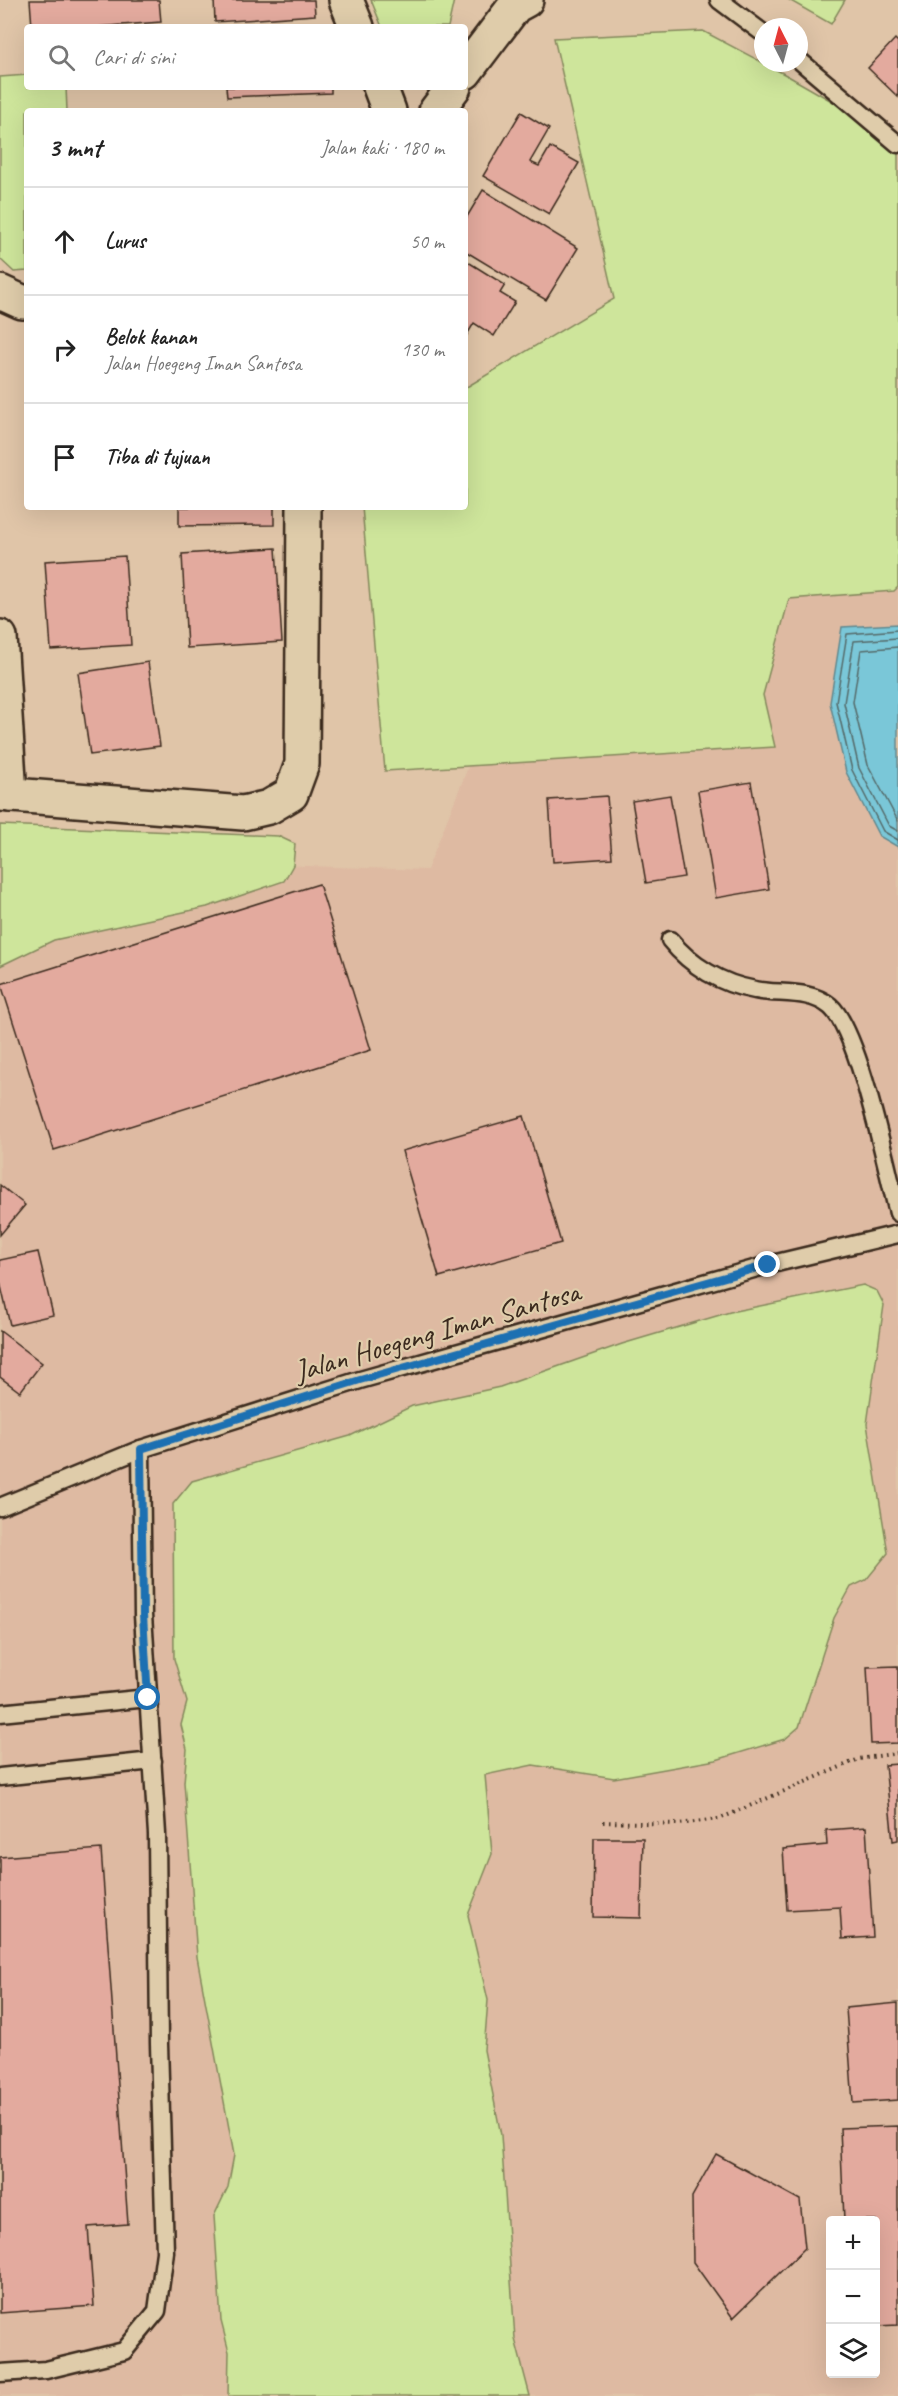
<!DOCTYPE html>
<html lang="id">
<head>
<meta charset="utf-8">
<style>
  body { margin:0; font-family:Caveat,sans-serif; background:#f2f2f2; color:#222 }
  .controls { position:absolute; right:18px; bottom:18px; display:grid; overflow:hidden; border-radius:6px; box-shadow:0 6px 24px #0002 }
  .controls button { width:54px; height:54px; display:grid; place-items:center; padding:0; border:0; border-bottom:2px solid #e0e0e0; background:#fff; color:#222; font:30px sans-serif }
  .compass { position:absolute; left:754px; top:18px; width:54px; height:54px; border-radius:50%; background:#fff; box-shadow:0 6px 24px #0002; rotate:354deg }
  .stop { position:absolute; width:18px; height:18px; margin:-14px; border:4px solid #1f6fb2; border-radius:50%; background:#fff }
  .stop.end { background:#1f6fb2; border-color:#fff; box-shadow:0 2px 6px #0008 }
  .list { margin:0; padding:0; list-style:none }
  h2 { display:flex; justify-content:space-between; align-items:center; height:78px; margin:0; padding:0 24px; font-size:26px }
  h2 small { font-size:20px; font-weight:400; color:#767676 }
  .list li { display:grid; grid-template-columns:39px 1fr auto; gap:18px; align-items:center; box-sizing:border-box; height:108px; padding:0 24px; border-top:2px solid #e0e0e0 }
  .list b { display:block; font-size:22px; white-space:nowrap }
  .list p { margin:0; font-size:20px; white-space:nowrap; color:#767676 }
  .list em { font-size:20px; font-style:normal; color:#767676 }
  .icon { flex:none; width:33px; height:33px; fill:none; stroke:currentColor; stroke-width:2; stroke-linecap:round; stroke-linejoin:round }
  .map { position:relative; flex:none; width:898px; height:2396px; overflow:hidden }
  .search { position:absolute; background:#fff; box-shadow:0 6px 24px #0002; left:24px; top:24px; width:444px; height:66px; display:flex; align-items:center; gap:15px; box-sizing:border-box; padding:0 21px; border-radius:6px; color:#767676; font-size:22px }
  .panel { position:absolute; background:#fff; box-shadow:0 6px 24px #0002; left:24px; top:108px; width:444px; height:402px; border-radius:6px }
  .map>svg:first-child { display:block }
</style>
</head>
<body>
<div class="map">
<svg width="898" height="2396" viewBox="0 0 898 2396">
  <rect width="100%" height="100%" fill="#e0c5a8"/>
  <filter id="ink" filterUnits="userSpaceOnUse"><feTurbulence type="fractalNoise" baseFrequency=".0167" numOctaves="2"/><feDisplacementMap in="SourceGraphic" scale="12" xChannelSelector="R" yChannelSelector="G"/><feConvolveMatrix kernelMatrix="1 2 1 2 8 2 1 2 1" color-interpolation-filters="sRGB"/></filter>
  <g filter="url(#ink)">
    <path fill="#debaa2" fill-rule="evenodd" d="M898,361V2396H0V856L427,870L507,670ZM830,2220H876V2374H830Z"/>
    <g fill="#cee59b" stroke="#84885c" stroke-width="1.5">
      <polygon points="371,0 454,0 448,27 382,27"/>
      <polygon points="789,0 845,0 831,24"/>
      <polygon points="703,31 788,76 898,139 898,587 894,591 789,599 763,695 775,747 385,771 362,507 465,507 465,388 614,299 554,38"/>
      <polygon points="27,75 27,87 66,87 67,111 27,111 27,271 14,272 0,259 0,77"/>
      <polygon points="0,825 278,836 295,844 293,865 284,881 207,907 54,940 0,966"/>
      <polygon points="863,1285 877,1291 884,1305 867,1424 888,1553 866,1580 851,1587 834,1618 799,1727 785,1739 716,1760 614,1778 533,1765 485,1775 492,1854 468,1915 488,2000 484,2050 501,2135 515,2339 530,2396 228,2396 229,2352 221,2321 214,2216 228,2187 234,2155 197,1957 184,1782 187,1749 181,1725 187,1702 174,1659 173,1504 192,1481 350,1436 412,1406 500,1387 622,1344 730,1312"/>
    </g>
    <polygon fill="#7ac7d8" stroke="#61888e" stroke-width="1.5" points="898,624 898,847 879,836 846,772 830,703 842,627"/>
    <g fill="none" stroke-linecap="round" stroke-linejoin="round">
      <g stroke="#546968" stroke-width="1.5">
        <polyline points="898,630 847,634 836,702 852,770 883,831 898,840"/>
        <polyline points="898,638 854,641 844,703 859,768 889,826 898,831"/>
        <polyline points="898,647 861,650 853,702 868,765 898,821"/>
      </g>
    </g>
    <g fill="#e3aa9e" stroke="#3b2a1e" stroke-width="1.5">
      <polygon points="30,0 159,0 161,22 95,27 32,27"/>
      <polygon points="214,0 314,0 315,15 215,22"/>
      <polygon points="895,39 898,42 898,97 868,68"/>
      <polygon points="226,87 331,87 331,93 227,97"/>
      <polygon points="521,112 549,129 530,162 539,166 550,147 579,163 549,214 483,176"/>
      <polygon points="483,190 578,248 546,300 465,251 465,220"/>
      <polygon points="465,260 505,285 500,293 515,302 494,336 474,323 465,338"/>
      <polygon points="179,507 274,507 274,525 179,526"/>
      <polygon points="276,548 282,642 187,648 182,554"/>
      <polygon points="125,556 131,645 51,650 45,561"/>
      <polygon points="148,662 160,746 90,755 78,673"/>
      <polygon points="751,782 769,889 716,898 698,791"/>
      <polygon points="670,795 684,877 646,883 632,801"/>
      <polygon points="607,796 612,858 553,862 549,800"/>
      <polygon points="319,884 371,1050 54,1150 1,984"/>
      <polygon points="524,1116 561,1243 439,1277 402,1151"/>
      <polygon points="0,1185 25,1205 0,1235"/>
      <polygon points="38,1252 53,1315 10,1325 0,1282 0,1260"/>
      <polygon points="0,1331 42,1363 20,1392 0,1377"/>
      <polygon points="898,1666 898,1743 871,1744 867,1667"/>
      <polygon points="898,1764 898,1840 893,1841 885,1765"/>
      <polygon points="866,1827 873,1937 842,1939 840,1907 787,1910 783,1849 827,1845 826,1830"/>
      <polygon points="594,1838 643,1838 641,1918 593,1917"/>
      <polygon points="101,1849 128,2224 88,2227 94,2306 0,2313 0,1857"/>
      <polygon points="898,2003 898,2100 853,2103 846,2008"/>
      <polygon points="898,2126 898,2325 876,2326 876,2220 844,2220 840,2128"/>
      <polygon points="716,2154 800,2200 805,2248 733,2318 693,2262 692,2197"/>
    </g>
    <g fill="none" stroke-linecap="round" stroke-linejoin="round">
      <defs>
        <g id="lane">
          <polyline points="719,0 763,33"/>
          <polyline points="799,60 898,144"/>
          <path d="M670,940C691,966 721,984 755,990C780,995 809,989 830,1006C859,1030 887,1171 898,1213"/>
          <polyline points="0,1507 141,1449 360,1380 768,1265 898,1234"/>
          <polyline points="0,1713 148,1698"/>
          <polyline points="0,1777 153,1761"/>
          <polyline points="0,2373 46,2370 124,2351 157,2311 165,2252 159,2044 157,1834 143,1615 141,1449"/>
        </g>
        <g id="street">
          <polyline points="346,0 357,27"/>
          <polyline points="465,72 515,6 526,0"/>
          <polyline points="380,87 389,111"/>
          <polyline points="436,111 454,87"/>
          <polyline points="0,292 22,302 27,302"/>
          <polyline points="0,637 10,795"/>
          <polyline points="0,794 243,813 269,807 291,794 302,764 304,507"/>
        </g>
      </defs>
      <use href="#lane" stroke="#3b2a1e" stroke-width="21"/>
      <use href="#street" stroke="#3b2a1e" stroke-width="38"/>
      <polyline stroke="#3b2a1e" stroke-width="4" stroke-dasharray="1.5 4.5" stroke-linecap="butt" points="603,1822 679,1824 719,1819 859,1759 898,1753"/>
      <use href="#lane" stroke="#dfccaa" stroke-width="16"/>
      <use href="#street" stroke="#dfccaa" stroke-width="33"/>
    </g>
  </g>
  <g fill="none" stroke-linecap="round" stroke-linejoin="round" filter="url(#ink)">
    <polyline stroke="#1f6fb2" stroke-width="8" points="148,1698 143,1615 141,1449 360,1380 768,1265"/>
  </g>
  <g text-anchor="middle" stroke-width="4.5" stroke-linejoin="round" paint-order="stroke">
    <g font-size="30" fill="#3b2a1e" stroke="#dfccaa">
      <text transform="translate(437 1331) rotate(-16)" y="10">Jalan Hoegeng Iman Santosa</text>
    </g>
  </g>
</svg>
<div class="controls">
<button>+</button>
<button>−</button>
<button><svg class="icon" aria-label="layers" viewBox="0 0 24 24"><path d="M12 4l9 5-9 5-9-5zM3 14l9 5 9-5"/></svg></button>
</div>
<svg class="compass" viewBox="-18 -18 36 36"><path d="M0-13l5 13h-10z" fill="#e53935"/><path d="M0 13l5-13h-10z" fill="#767676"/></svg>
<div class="stop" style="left:148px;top:1698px"></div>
<div class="stop end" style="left:768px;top:1265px"></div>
<div class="search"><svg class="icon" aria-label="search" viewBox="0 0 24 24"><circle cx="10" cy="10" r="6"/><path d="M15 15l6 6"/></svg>Cari di sini</div>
<section class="panel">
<h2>3 mnt<small>Jalan kaki · 180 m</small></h2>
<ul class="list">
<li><svg class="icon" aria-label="ahead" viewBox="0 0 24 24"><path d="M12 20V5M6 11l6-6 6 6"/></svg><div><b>Lurus</b></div><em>50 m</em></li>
<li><svg class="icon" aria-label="right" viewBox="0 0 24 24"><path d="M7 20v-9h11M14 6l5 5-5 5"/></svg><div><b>Belok kanan</b><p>Jalan Hoegeng Iman Santosa</p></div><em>130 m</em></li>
<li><svg class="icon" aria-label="arrive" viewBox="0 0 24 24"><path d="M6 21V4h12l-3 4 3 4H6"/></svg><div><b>Tiba di tujuan</b></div></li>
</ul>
</section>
</div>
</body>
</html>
